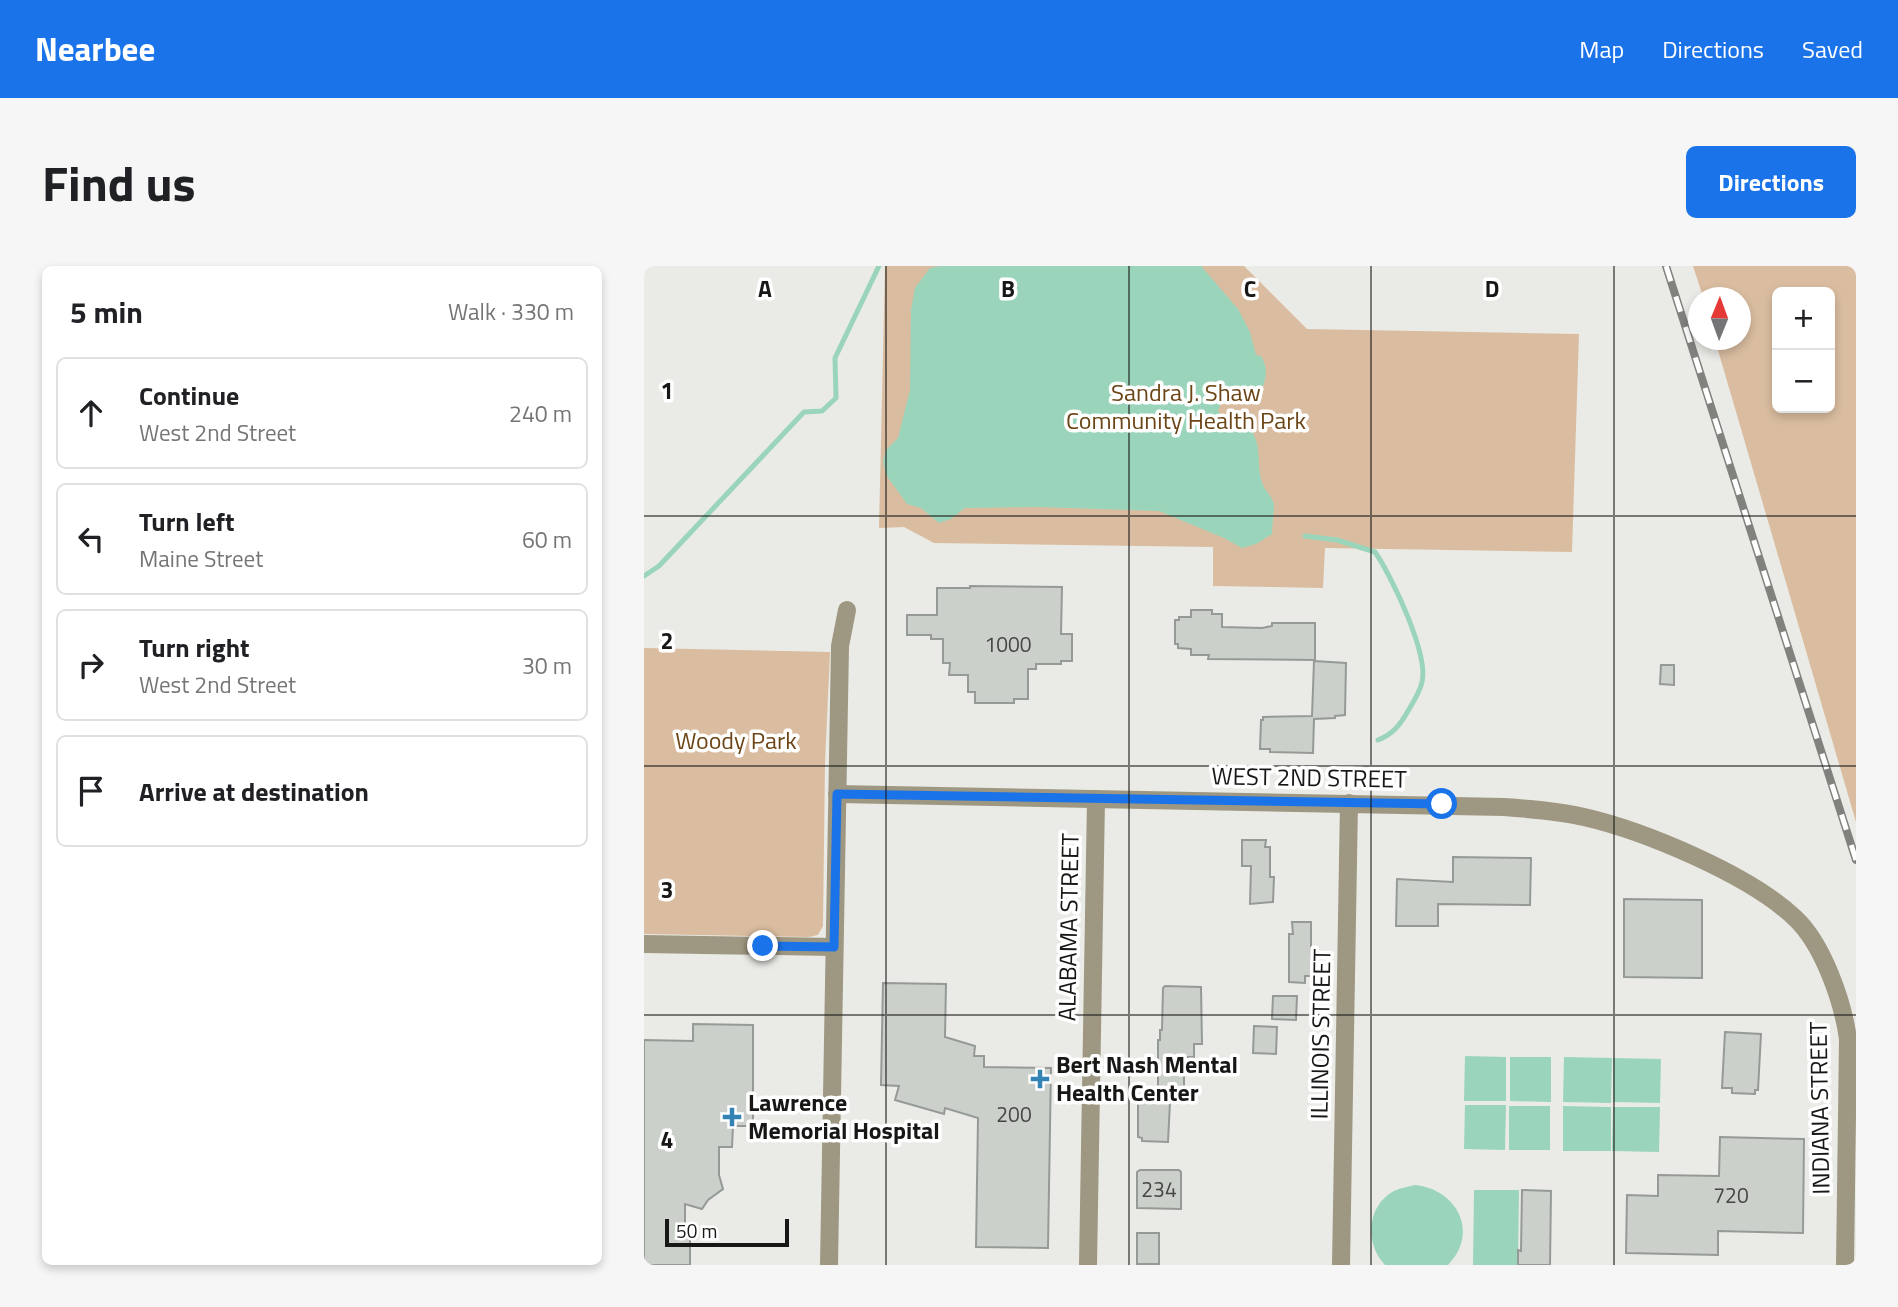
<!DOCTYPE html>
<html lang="en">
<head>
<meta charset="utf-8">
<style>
  body { margin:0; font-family:"Titillium Web",sans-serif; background:#f6f6f6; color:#202124 }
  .controls { position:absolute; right:21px; top:21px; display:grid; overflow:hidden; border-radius:10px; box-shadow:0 4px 10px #0003 }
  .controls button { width:63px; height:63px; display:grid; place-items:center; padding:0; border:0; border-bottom:2px solid #e0e0e0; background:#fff; color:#202124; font:35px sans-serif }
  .compass { position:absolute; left:1044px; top:21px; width:63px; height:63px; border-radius:50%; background:#fff; box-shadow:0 4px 10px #0003; rotate:1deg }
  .scale { position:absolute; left:21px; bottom:18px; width:124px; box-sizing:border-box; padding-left:7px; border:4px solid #171816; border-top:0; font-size:19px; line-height:24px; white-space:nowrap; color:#171816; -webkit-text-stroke:5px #fff; paint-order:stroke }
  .stop { position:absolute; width:21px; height:21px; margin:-16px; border:5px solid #1a73e8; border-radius:50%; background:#fff }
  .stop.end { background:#1a73e8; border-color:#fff; box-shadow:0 2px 7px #0008 }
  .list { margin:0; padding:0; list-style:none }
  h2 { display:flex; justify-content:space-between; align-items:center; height:91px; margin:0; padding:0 28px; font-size:30px }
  h2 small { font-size:23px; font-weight:400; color:#757577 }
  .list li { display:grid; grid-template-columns:46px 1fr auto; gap:21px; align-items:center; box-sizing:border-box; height:112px; margin:0 14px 14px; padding:0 14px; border:2px solid #e0e0e0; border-radius:10px }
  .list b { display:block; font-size:26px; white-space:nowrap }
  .list p { margin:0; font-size:23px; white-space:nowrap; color:#757577 }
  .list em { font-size:23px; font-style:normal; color:#757577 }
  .icon { flex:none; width:38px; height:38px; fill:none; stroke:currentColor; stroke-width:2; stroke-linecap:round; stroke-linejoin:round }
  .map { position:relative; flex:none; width:1212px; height:999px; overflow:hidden; border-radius:10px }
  header { display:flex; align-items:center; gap:42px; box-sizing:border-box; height:98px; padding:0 35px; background:#1a73e8; color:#fff }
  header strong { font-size:33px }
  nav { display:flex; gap:38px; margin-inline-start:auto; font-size:24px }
  .intro { display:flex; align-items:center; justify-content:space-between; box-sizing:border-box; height:168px; padding:0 42px }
  h1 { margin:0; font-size:49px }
  .button { padding:18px 32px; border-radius:10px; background:#1a73e8; color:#fff; font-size:24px; font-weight:700 }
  main { display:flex; gap:42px; padding:0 42px }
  aside { flex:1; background:#fff; border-radius:10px; box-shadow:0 4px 10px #0003 }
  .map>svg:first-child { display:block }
</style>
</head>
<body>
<header>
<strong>Nearbee</strong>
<nav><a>Map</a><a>Directions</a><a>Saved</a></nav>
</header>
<div class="intro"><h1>Find us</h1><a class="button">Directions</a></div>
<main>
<aside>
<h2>5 min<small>Walk · 330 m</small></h2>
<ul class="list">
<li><svg class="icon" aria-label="ahead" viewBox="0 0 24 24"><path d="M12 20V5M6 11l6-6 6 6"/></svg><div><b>Continue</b><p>West 2nd Street</p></div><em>240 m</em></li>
<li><svg class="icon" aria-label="left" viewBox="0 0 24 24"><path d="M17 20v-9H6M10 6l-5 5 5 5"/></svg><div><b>Turn left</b><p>Maine Street</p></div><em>60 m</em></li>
<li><svg class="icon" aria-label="right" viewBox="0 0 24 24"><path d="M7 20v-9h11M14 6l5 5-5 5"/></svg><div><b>Turn right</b><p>West 2nd Street</p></div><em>30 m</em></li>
<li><svg class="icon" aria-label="arrive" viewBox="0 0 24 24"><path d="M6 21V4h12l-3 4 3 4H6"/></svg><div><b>Arrive at destination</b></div></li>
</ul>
</aside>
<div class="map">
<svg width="1212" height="999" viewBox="0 0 1212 999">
  <rect width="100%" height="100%" fill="#eaebe6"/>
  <g fill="#dabda0" fill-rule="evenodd">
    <polygon points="241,0 600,0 663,63 935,68 928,286 681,282 679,322 569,320 569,281 290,277 260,261 235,262"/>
    <path d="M1049,0H1212V556L1071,74H1097V32L1059,31ZM1133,26H1186V142H1133Z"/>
    <polygon points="0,382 186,386 181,497 179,660 174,669 165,671 0,668"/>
  </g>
  <g fill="#9ad5bb">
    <path d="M296,0H557L594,43L606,66L612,89L617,90C625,102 622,115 616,127L599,132H581L577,137L574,145C581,160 598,151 606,163C619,179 612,199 618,216C620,225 630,231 630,240C630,249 628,259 628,268L612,278L598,282L580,272L515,245L394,241L321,242L307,253L295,257L277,242L263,238L242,209L239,195L242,184L254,172L266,124L267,44L271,22L286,2Z"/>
    <polygon points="821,790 862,791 862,835 820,835"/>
    <polygon points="866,791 907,791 907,836 866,835"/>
    <polygon points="920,791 968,792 967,837 919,836"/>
    <polygon points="969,792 1017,793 1016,837 969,836"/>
    <polygon points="821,839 862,839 861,884 820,883"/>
    <rect x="865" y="840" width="41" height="44"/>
    <polygon points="919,840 967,841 967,885 919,885"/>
    <polygon points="969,841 1016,841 1015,886 968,885"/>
    <path d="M771,919C813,923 836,967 804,999H741C721,978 722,940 750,925C756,922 764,921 771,919Z"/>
    <polygon points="830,924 875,924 874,999 829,999"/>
  </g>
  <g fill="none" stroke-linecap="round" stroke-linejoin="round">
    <g stroke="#9ad5bb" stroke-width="5">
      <path d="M661,270L693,274L731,286C747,309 785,388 778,416C776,426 769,436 764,445C756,459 749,468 734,474"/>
      <polyline points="0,310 15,300 160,146 178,145 192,132 191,92 235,0"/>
    </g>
  </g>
  <g fill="#ccd0cb" stroke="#969a96" stroke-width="2">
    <polygon points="326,320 418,321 417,368 428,368 428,395 417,395 417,398 392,398 392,403 384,403 384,433 370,433 370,437 331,437 331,426 324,426 324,409 305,409 306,397 299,397 299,373 287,373 287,369 263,369 263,349 293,349 293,322 326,322"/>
    <polygon points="547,344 568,344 568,348 578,348 578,361 618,362 628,360 628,357 671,357 671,394 564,393 565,389 547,389 547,383 534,382 534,378 531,378 531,354 535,354 535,351 547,351"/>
    <polygon points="670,395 702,397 701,449 691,450 691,452 670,453 669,487 626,486 626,483 616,483 617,454 619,454 619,451 668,450"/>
    <polygon points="1017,399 1030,399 1030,419 1016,418"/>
    <polygon points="598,574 622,574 621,581 626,581 626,611 630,611 629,636 606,638 607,600 598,600"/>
    <polygon points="809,591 887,592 886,639 794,638 794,660 752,660 753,613 809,616"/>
    <polygon points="980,633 1058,634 1058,712 980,711"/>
    <polygon points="648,656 667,656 667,710 661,710 661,717 645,716 645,668 649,668"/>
    <polygon points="239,717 302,718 301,771 331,780 330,790 340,790 340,801 407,802 404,982 332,981 334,852 301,842 300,848 251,834 255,820 237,819"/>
    <polygon points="521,720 557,721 558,778 550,778 550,791 540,791 540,823 514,822 514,774 516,774 516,764 518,764 519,722"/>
    <polygon points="629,730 653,730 652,754 628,753"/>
    <polygon points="49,758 109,759 109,860 89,860 88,881 75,881 75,909 79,923 64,934 58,943 41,938 41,969 46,969 46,999 0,999 0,774 49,775"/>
    <polygon points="610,760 633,761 632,788 609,787"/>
    <polygon points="1081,766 1117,768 1114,824 1111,824 1111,828 1088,827 1088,822 1078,822"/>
    <polygon points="494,835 526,836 524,876 498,875 498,872 494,871"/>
    <polygon points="1076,871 1160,873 1159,967 1074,965 1074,989 982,987 983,929 1014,930 1014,909 1075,910"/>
    <polygon points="496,904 535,904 537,906 537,943 493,942 493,906"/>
    <polygon points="878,924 907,925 906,999 874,999 874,984 877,985"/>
    <rect x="493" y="967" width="22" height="31"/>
  </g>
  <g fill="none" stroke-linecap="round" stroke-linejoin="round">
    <g stroke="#9e9781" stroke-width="18">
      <path d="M193,528L860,541C887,543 914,545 940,551C1001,565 1106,609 1151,652C1179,678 1199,736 1204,773L1201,999"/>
      <polyline points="0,678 190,681"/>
      <polyline points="185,999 196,380 203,344"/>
      <polyline points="444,999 452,533"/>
      <polyline points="697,999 705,537"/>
    </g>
    <defs>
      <polyline id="rail" points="1022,0 1212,594"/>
    </defs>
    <use href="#rail" stroke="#81827e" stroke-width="8"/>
    <use href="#rail" stroke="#fff" stroke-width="5" stroke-dasharray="16" stroke-linecap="butt"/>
  </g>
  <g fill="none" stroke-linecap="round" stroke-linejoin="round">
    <polyline stroke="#1a73e8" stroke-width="9" points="119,680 190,681 193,528 798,538"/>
  </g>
  <path fill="none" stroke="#171816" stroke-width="2" stroke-opacity="0.55" d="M242,0V999M485,0V999M727,0V999M970,0V999M0,250H1212M0,500H1212M0,749H1212"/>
  <g fill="#3383b5" stroke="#fff" stroke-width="2.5">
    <path d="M392.5 802.5h7v7h7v7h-7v7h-7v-7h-7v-7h7z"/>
    <path d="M84.5 840.5h7v7h7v7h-7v7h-7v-7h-7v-7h7z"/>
  </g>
  <g text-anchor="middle" stroke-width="7" stroke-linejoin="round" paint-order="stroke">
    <g font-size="21" fill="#444643">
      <text x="364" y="386">1000</text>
      <text x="370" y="856">200</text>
      <text x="515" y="931">234</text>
      <text x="1087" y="937">720</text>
    </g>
    <g font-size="24" fill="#6c4516" stroke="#fff">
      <text x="542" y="135">Sandra J. Shaw<tspan x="542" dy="28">Community Health Park</tspan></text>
      <text x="92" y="483">Woody Park</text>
    </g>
    <g font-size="24" fill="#171816" stroke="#fff">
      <text transform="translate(665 512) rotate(1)" y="8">WEST 2ND STREET</text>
      <text transform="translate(425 661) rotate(-89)" y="8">ALABAMA STREET</text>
      <text transform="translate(677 768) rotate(-89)" y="8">ILLINOIS STREET</text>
      <text transform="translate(1176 842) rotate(-91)" y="8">INDIANA STREET</text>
    </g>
    <g font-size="24" font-weight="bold" fill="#171816" stroke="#fff" text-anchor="start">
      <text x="412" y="807">Bert Nash Mental<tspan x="412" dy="28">Health Center</tspan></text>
      <text x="104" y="845">Lawrence<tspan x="104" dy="28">Memorial Hospital</tspan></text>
    </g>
  </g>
  <g font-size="23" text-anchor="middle" font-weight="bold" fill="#171816" stroke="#fff" stroke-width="7" stroke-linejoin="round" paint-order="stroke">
    <text x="121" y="31">A</text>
    <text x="364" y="31">B</text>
    <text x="606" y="31">C</text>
    <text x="848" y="31">D</text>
    <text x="23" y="133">1</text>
    <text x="23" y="383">2</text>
    <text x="23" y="632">3</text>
    <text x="23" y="882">4</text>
  </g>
</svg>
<div class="controls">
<button>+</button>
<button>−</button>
</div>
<svg class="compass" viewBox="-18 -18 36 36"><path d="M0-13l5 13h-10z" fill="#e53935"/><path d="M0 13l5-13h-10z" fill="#757577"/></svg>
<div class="scale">50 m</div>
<div class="stop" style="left:798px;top:538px"></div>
<div class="stop end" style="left:119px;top:680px"></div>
</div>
</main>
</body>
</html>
